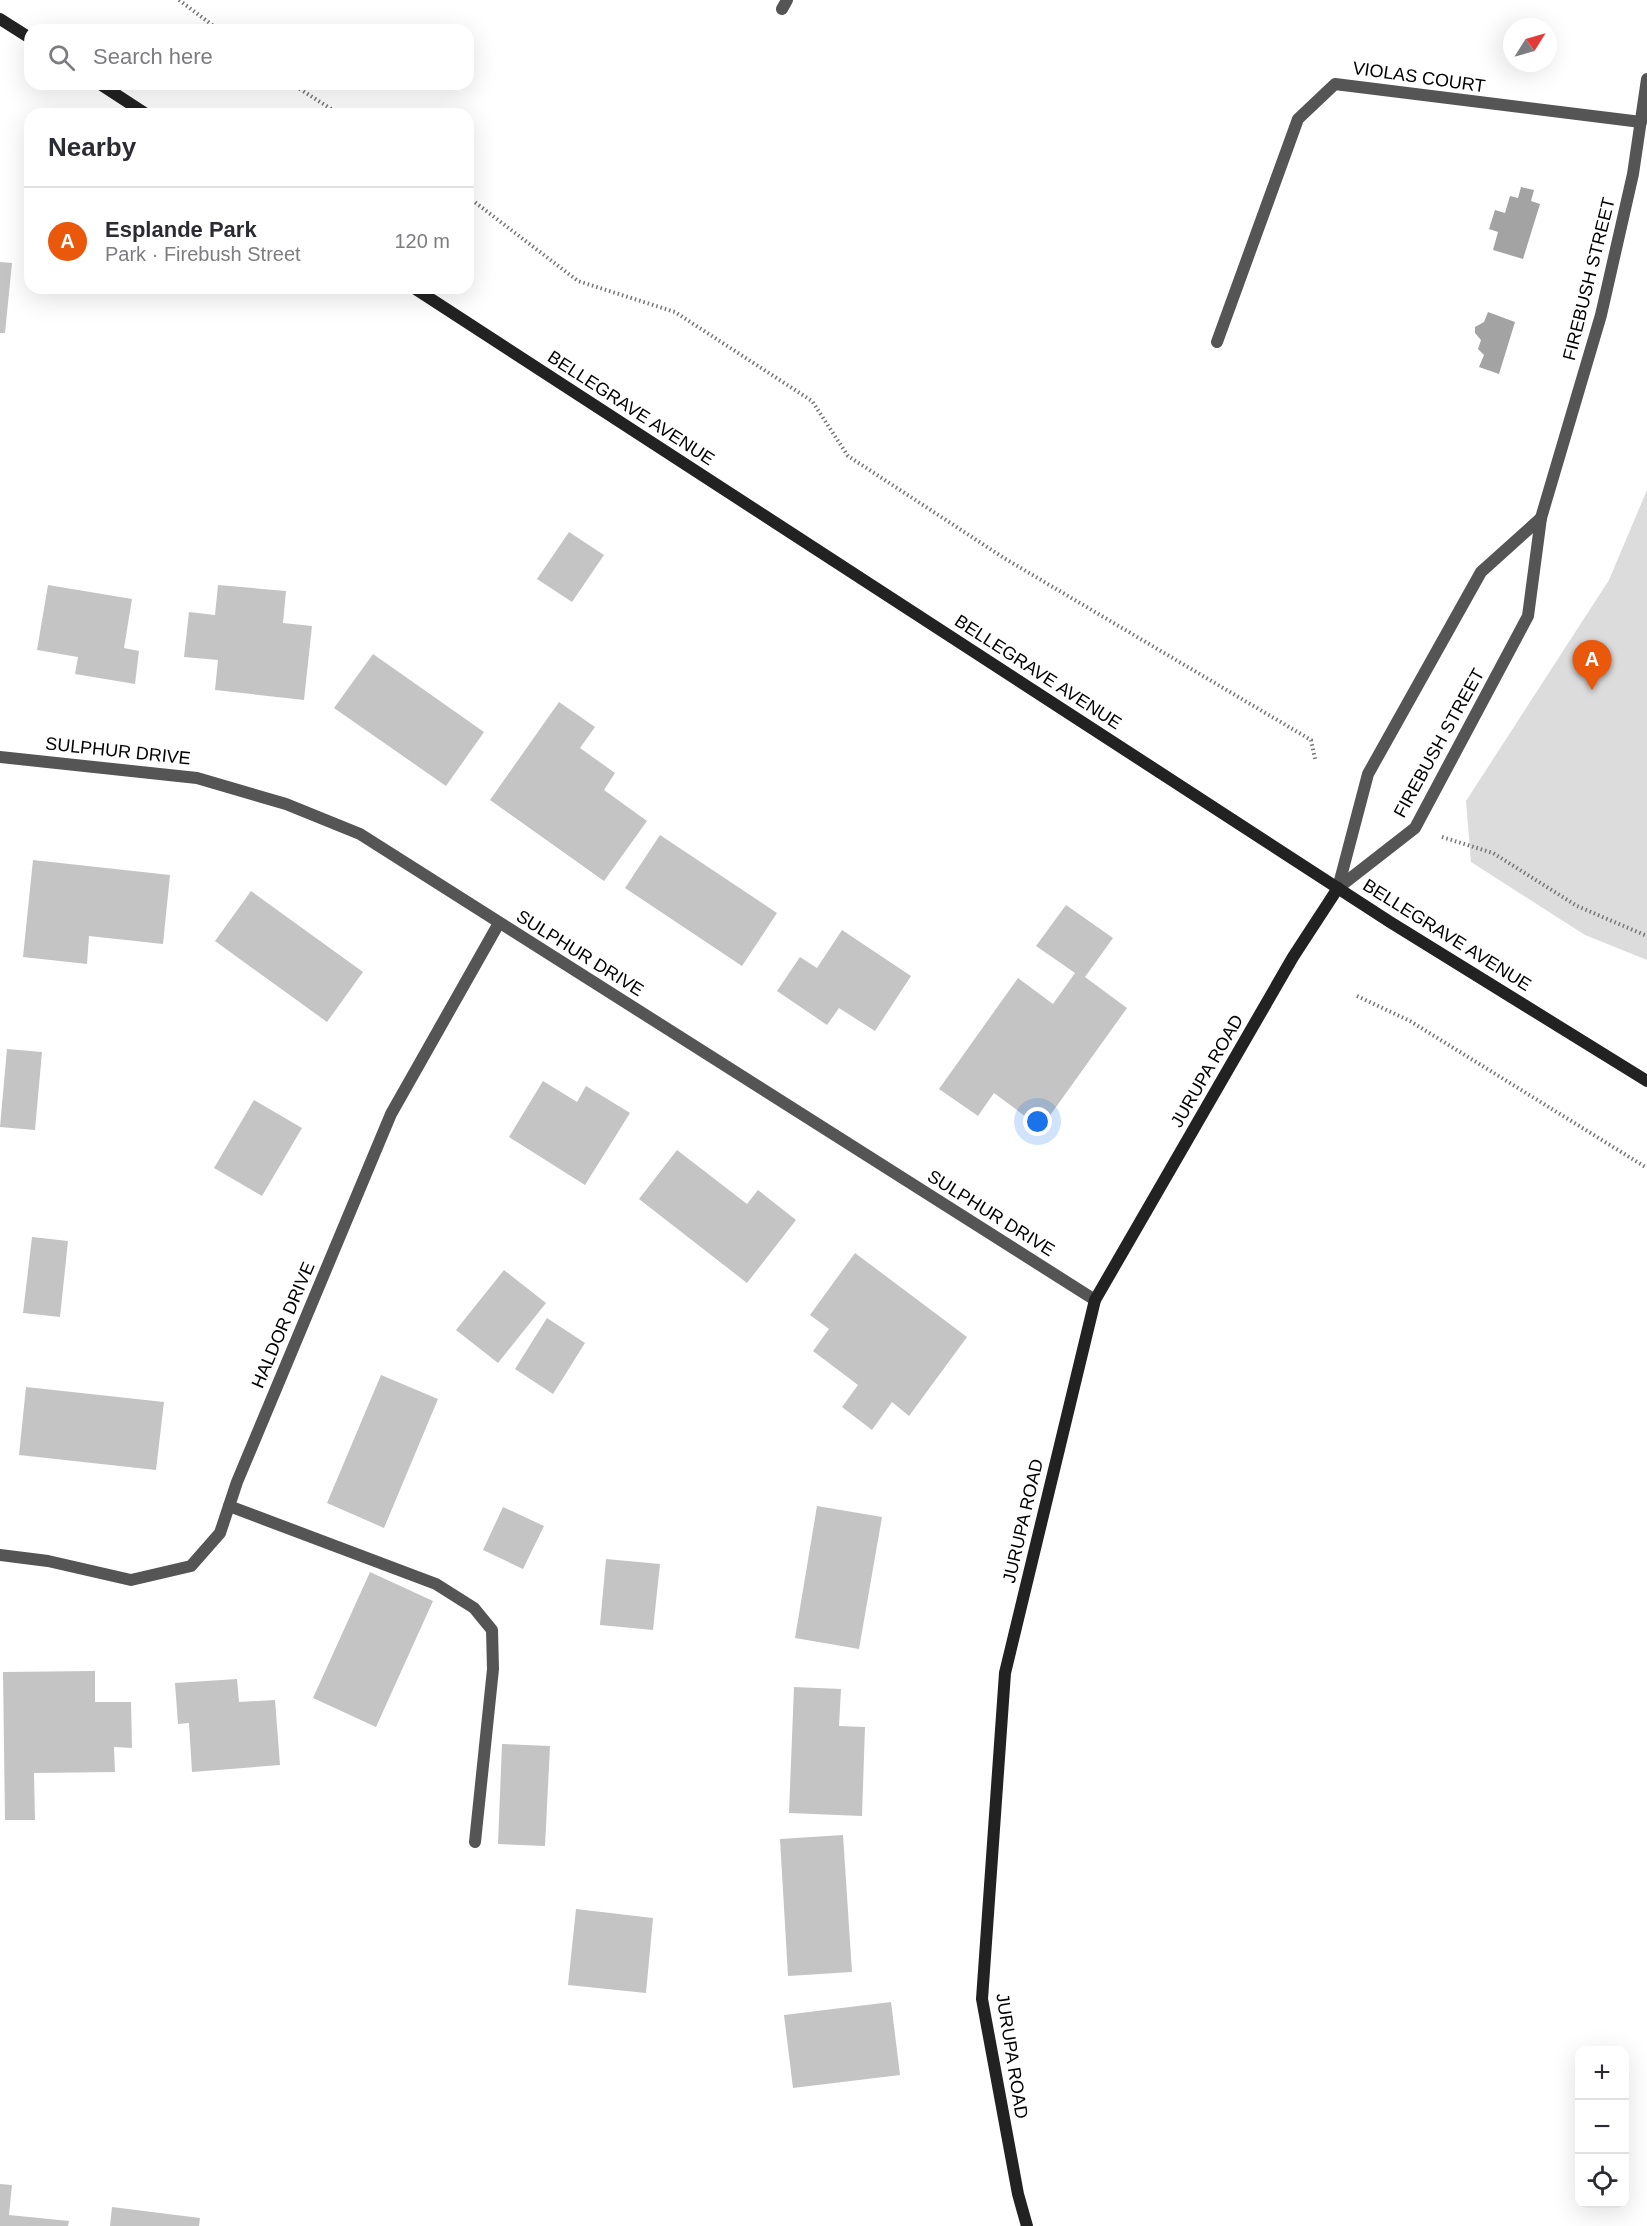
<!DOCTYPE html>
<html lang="en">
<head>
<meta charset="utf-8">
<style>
  body { margin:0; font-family:Arial,sans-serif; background:#f7f7f7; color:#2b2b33 }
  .controls { position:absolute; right:18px; bottom:18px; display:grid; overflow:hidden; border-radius:12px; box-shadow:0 6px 24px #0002 }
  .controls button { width:54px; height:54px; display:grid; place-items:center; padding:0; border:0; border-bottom:2px solid #e1e1e2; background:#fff; color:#2b2b33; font:30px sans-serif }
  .compass { position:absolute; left:1503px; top:18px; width:54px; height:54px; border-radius:50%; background:#fff; box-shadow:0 6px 24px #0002; rotate:53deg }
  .you { position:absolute; left:1038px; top:1122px; width:21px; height:21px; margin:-15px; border:4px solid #fff; border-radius:50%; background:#1a73e8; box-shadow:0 0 0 9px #1a73e833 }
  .badge { display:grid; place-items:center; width:39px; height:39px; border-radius:50%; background:#ea580c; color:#fff; font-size:20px; font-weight:700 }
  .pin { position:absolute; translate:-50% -50px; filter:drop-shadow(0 2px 3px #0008) }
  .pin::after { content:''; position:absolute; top:32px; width:21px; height:18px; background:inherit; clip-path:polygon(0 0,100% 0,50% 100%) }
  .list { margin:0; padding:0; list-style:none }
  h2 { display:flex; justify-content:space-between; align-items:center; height:78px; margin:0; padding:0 24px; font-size:26px }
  h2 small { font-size:20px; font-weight:400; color:#7c7c81 }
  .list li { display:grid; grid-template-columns:39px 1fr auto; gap:18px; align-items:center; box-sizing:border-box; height:108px; padding:0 24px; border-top:2px solid #e1e1e2 }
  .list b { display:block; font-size:22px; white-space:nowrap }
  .list p { margin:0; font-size:20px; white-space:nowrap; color:#7c7c81 }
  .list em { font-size:20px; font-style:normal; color:#7c7c81 }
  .icon { flex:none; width:33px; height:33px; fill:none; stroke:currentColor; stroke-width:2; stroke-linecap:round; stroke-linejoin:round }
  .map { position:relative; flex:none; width:1647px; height:2226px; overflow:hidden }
  .search { position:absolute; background:#fff; box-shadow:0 6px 24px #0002; left:24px; top:24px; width:450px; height:66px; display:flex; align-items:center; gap:15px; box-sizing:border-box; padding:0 21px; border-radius:18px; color:#7c7c81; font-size:22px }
  .panel { position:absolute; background:#fff; box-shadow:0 6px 24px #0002; left:24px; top:108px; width:450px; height:186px; border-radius:18px }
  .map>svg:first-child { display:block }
</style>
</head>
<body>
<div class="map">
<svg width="1647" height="2226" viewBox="0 0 1647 2226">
  <rect width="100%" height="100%" fill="#fff"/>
  <polygon fill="#dcdcdc" points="1647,490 1647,960 1585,935 1471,862 1466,801 1609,580"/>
  <g fill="#a3a3a3">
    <polygon points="1521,187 1534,190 1531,201 1540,204 1523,259 1493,250 1498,232 1489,229 1495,210 1505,213 1510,196 1518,198"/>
    <polygon points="1488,312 1515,322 1499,374 1479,367 1484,355 1478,349 1481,340 1475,333 1475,327 1484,322"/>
  </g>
  <g fill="#c4c4c4">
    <polygon points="0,262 12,263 5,333 0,333"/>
    <polygon points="569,532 604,555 572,602 537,579"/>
    <polygon points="48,585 132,599 124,648 139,651 135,684 75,674 78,657 37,650"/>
    <polygon points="218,585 286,591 283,623 312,626 304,700 215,690 218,660 184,657 189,612 215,615"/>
    <polygon points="373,654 484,732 446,786 334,708"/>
    <polygon points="559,702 595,727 580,748 615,773 604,790 647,821 604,881 490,800"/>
    <polygon points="660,835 777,913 742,966 625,888"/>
    <polygon points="33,860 170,875 163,944 89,936 87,964 23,957"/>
    <polygon points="251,891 363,972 327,1022 215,941"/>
    <polygon points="1066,905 1113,938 1085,977 1127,1008 1041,1128 994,1093 978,1116 939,1089 1018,978 1053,1004 1075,973 1036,946"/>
    <polygon points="842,930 911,976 875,1031 839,1008 827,1025 777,991 800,957 817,968"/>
    <polygon points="7,1049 42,1052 35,1130 0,1127"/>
    <polygon points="543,1081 577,1102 586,1086 630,1113 585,1185 509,1137"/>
    <polygon points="254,1100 302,1128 262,1196 214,1168"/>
    <polygon points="677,1150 747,1204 758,1190 796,1220 747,1283 639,1199"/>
    <polygon points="32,1237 68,1241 60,1317 23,1313"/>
    <polygon points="855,1253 967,1337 909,1416 892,1402 872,1430 842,1407 858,1385 813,1351 829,1329 810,1315"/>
    <polygon points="504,1270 546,1303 498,1363 456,1330"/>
    <polygon points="547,1318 585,1343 553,1394 515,1369"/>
    <polygon points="381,1375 438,1399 384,1528 327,1503"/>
    <polygon points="26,1387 164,1402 156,1470 19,1455"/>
    <polygon points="817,1506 882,1517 859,1649 795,1638"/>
    <polygon points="503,1507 544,1526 523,1569 483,1550"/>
    <polygon points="606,1559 660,1564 653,1630 600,1625"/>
    <polygon points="370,1572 433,1601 376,1727 313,1698"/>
    <polygon points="95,1671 95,1702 131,1702 132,1748 114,1747 115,1772 34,1773 35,1820 5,1820 3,1672"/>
    <polygon points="237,1679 239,1702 275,1700 280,1765 192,1772 189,1723 178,1724 175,1683"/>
    <polygon points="794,1687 841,1689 839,1726 865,1727 862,1816 789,1813"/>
    <polygon points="502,1744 550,1746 545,1846 498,1844"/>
    <polygon points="843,1835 852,1972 788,1976 780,1839"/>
    <polygon points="576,1909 653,1918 646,1993 568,1985"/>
    <polygon points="891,2002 900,2075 793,2088 784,2015"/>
    <polygon points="0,2184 12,2185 9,2215 69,2221 68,2226 0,2226"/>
    <polygon points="112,2207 200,2218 199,2226 110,2226"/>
  </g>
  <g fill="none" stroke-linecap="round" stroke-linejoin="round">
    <g stroke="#777" stroke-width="4" stroke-dasharray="1.5 3" stroke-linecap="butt">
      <polyline points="179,0 219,30"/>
      <polyline points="292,84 339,114"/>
      <polyline points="468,197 578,281 675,312 812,401 848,456 1004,558 1311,740 1315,759"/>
      <polyline points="1442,837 1493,853 1577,906 1647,936"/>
      <polyline points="1357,996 1410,1021 1647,1168"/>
    </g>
    <polyline stroke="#555" stroke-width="12" points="229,1506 436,1584 474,1608 492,1630 493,1669 475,1842"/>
    <g stroke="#555" stroke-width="12">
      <polyline points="782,9 787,0"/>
      <polyline points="1217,342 1298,119 1335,84 1641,122"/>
      <polyline points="0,757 197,778 286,804 360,834 1095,1300"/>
      <polyline points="1338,888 1415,828 1528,616 1541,518 1601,315 1633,174 1647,79"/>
      <polyline points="1338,888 1368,774 1481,572 1541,518"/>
      <polyline points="0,1555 48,1561 131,1580 191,1566 220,1533 237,1482 391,1114 499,923"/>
    </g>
    <g stroke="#222" stroke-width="12">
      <polyline points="0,19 30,38"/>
      <polyline points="100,84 146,114"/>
      <polyline points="414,288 1390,922 1647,1081"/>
      <polyline points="1027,2226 1018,2194 982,1999 1005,1673 1095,1300 1293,957 1338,888"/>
    </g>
  </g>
  <g text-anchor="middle" stroke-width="4.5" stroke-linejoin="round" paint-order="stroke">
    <g font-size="18" fill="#000" stroke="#fff">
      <text transform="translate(1419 77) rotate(8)" y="6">VIOLAS COURT</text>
      <text transform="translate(1589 279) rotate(-76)" y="6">FIREBUSH STREET</text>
      <text transform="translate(631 408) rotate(33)" y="6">BELLEGRAVE AVENUE</text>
      <text transform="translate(1038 672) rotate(33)" y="6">BELLEGRAVE AVENUE</text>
      <text transform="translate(1439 743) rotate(-61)" y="6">FIREBUSH STREET</text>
      <text transform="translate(118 751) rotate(6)" y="6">SULPHUR DRIVE</text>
      <text transform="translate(1447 935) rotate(32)" y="6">BELLEGRAVE AVENUE</text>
      <text transform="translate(580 953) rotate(32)" y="6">SULPHUR DRIVE</text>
      <text transform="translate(1207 1071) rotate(-60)" y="6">JURUPA ROAD</text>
      <text transform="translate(991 1213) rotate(32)" y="6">SULPHUR DRIVE</text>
      <text transform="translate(283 1325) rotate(-67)" y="6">HALDOR DRIVE</text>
      <text transform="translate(1023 1521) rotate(-77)" y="6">JURUPA ROAD</text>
      <text transform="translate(1012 2056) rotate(81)" y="6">JURUPA ROAD</text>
    </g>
  </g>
</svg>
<div class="controls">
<button>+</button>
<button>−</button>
<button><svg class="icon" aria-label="locate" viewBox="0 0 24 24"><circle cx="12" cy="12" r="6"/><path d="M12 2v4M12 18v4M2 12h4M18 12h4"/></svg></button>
</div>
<svg class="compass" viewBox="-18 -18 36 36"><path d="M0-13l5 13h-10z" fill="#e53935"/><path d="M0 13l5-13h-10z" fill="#7c7c81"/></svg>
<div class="you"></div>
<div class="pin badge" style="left:1592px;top:690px">A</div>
<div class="search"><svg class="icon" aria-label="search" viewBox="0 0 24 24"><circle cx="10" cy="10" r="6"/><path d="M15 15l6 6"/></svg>Search here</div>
<section class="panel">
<h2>Nearby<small></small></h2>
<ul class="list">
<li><span class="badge">A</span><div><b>Esplande Park</b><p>Park · Firebush Street</p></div><em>120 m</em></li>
</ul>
</section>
</div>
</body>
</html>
